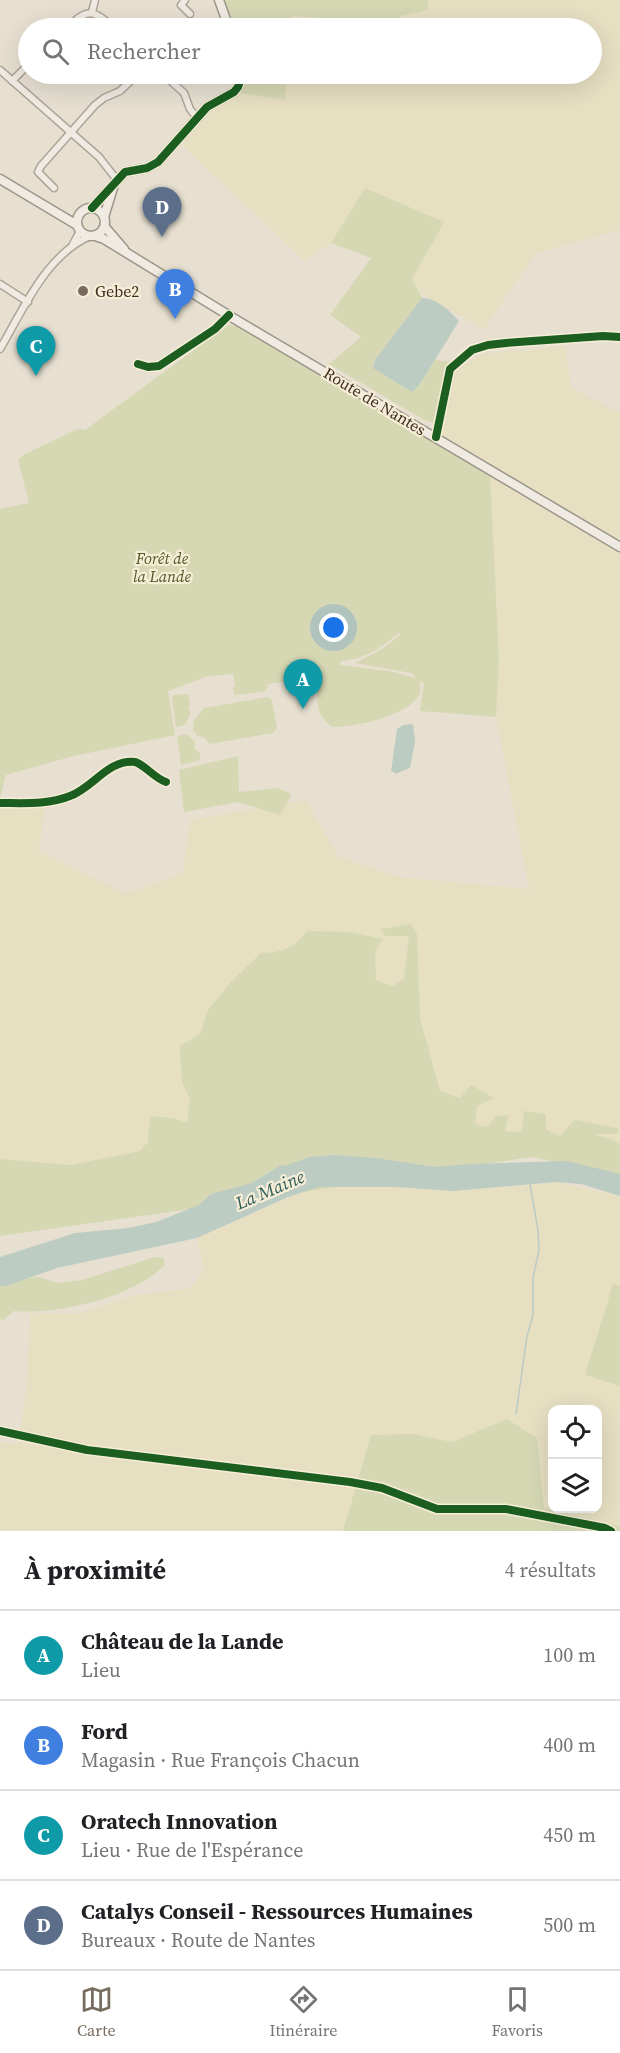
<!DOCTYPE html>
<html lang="fr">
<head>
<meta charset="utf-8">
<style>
  body { margin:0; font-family:"Source Serif 4",serif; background:#f6f6f6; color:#202124 }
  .controls { position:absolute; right:18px; bottom:18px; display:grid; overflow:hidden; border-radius:12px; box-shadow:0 6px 24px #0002 }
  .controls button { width:54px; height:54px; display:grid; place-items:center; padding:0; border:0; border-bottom:2px solid #e0e0e0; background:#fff; color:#202124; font:30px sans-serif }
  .you { position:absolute; left:334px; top:628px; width:21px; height:21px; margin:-15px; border:4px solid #fff; border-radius:50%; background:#1a73e8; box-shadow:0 0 0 9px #1a73e833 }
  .badge { display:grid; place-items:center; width:39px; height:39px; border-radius:50%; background:#786c5e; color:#fff; font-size:20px; font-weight:700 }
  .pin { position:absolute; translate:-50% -50px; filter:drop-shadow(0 2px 3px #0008) }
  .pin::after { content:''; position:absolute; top:32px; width:21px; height:18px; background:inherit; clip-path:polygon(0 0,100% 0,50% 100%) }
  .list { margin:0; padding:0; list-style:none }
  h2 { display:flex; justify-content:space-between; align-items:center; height:78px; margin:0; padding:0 24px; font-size:26px }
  h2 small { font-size:20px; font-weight:400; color:#757577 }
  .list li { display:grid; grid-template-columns:39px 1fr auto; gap:18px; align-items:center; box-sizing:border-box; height:90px; padding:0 24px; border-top:2px solid #e0e0e0 }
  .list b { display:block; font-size:22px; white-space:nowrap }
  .list p { margin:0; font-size:20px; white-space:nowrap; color:#757577 }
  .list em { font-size:20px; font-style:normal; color:#757577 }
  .icon { flex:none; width:33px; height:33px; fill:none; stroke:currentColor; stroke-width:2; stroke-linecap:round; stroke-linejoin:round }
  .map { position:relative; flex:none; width:620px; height:1531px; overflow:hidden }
  .search { position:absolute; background:#fff; box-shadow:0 6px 24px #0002; left:18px; right:18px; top:18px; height:66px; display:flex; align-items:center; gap:15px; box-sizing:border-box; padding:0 21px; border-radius:33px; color:#757577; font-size:22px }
  .sheet { height:438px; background:#fff }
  nav { display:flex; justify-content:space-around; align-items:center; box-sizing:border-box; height:84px; border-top:2px solid #e0e0e0; background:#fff; font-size:16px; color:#757577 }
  nav a { display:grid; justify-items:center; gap:3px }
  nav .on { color:#786c5e }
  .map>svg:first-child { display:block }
</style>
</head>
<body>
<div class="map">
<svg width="620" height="1531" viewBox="0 0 620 1531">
  <rect width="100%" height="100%" fill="#e7e0d1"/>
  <g fill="#e6dfc2" fill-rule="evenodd">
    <polygon points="428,0 620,0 620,230 536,253 484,330 419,292 406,278 365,188 331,243 305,261 182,146 211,109 234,92 285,100 287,74 592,74 592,28 291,28 292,16 396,23 400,16 428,10"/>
    <polygon points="565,346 572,388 620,413 620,1145 589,1133 618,1134 617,1128 574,1120 560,1136 546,1131 546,1114 524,1111 522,1132 504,1131 509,1116 487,1127 475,1125 477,1106 493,1098 460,1098 440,1091 420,1019 417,934 385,936 409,936 404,979 392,986 376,980 375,951 307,931 298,942 282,952 261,953 208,1010 200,1034 180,1046 182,1083 190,1099 187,1124 173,1118 140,1151 70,1165 0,1159 0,799 45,806 39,852 127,894 183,873 190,820 306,800 339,857 398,877 529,889 496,717 499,660 490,476 435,433 456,371 480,354"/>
    <path d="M556,1182L620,1196V1286L613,1284L586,1375L620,1386L619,1526L544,1508L537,1438L507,1419L452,1442L371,1435L343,1531H0V1442L18,1444L27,1383L30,1313L76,1314L137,1295L191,1288L204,1269L197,1238L306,1190L342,1186L512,1187ZM552,1410H598V1508H552Z"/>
  </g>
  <g fill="#d6d7b3" fill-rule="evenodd">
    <polygon points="219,0 428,0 428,10 400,16 397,23 292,16 291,28 223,28"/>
    <polygon points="231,74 287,74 285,100 234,92"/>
    <polygon points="365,188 444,222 412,279 422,298 375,360 373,368 420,384 435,360 453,362 445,373 435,423 424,420 329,364 361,337 330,315 371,258 331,243"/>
    <path d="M228,325L239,327L439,439L490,476L499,660L496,717L420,711L424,684L420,681C420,685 421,691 419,695C408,716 355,727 333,727C315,717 318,699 316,681H290L268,684L266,691L237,695L234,694L233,687L235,686L233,674L208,676L168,691L175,735L74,756L6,775L0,799V509L29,503L18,460L23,455L78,429L85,430ZM400,632V635L382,649L355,663L411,673L416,678L389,671L340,665L341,661C364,660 382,647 400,632Z"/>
    <polygon points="188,694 190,704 188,708 191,713 185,725 176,727 172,698 174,695"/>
    <polygon points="267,697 272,700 277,728 273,733 210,744 203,737 197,736 193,730 194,720 204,708"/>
    <polygon points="187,734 195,742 194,749 199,752 201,760 181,765 177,736"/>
    <polygon points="238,756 239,792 278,788 292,794 280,815 238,802 184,812 179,770"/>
    <path d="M410,924L417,934L420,1019L440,1091L460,1098L471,1085L494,1098L477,1106L475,1124L487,1127L496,1116L509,1115L505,1131L522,1132L524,1111L546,1114V1130L560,1136L574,1120L618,1128V1134H592L614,1140L620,1145V1175L531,1157L163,1213L0,1236V1159L70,1165L140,1151L148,1142L150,1116L173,1118L187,1123L190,1099L182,1083L180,1046L200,1034L208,1010L232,981L261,953C284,952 292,949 307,931L350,932L383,939L375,951L376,980L393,986L404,979L409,936H385L381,929Z"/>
    <path d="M155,1257L163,1258L165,1265C132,1298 56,1315 14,1311L3,1320L0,1319V1282L39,1277L57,1283L82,1280Z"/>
    <polygon points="613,1284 620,1286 620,1386 585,1375"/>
    <polygon points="507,1419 537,1438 544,1508 619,1526 620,1524 620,1531 343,1531 371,1435 412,1434 452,1442"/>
  </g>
  <g fill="#bcccc2">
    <path d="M422,298C436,298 450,311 459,321L420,384L412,392L373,368L375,360Z"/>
    <polygon points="413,724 415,742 410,768 395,774 395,772 391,772 397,729 403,725"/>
    <polygon points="333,1155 376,1158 435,1167 471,1164 567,1161 620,1174 620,1196 581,1184 556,1182 453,1191 395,1187 319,1187 288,1197 197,1238 57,1268 6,1286 0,1286 0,1257 75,1233 129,1228 156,1222 199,1205 211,1194 252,1183 281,1165 285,1166 309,1157"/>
  </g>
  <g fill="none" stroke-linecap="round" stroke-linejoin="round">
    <polyline stroke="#bcccc2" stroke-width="1.5" points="516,1414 527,1336 533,1315 533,1278 539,1250 538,1230 530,1184"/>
    <defs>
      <g id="street">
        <polyline points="185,0 181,5 190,14"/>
        <polyline points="92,12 95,0"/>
        <path d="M67,28C88,8 93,9 114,28"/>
        <polyline points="0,70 99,157 117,180"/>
        <polyline points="163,74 184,93 190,109 197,118"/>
        <polyline points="12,81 28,65"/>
        <polyline points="54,188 38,172 41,166 95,105 104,98 120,91 138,74"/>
        <polyline points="72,246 80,231"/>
        <polyline points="0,284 28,302"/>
        <path d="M0,349C23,310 46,255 90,236"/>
        <polyline points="138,364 148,367 159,366 215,329 229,315"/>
        <polyline points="436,437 450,369 472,350 488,345 506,343 603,336 620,337"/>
        <path d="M0,803C23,803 48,805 70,796C93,788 108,759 135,762C144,764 154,778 166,782"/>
        <polyline points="0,1431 87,1450 350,1482 382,1488 437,1509 506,1509 605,1528 611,1531"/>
      </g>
      <g id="secondary">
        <polyline points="219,0 229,28"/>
        <polyline points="0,179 77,225"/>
        <polyline points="92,208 125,172 147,168 158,162 207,107 234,92 238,87 242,74"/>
        <circle cx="91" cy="222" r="14"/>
        <polyline points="104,217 113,188"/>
        <polyline points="105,227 124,249"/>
        <polyline points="95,236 104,239 233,318 620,547"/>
      </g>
    </defs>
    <use href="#street" stroke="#ada599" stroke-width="9"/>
    <use href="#secondary" stroke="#9c958a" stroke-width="11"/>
    <use href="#street" stroke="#efebe3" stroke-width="6"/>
    <use href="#secondary" stroke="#efebe3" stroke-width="8"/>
    <defs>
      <g id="cycleway">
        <polyline points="92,208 125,172 147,168 158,162 207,107 234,92 238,87 242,74"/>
        <polyline points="138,364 148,367 159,366 215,329 229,315"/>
        <polyline points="436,437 450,369 472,350 488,345 506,343 603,336 620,337"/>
        <path d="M0,803C23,803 48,805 70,796C93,788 108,759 135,762C144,764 154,778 166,782"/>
        <polyline points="0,1431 87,1450 350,1482 382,1488 437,1509 506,1509 605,1528 611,1531"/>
      </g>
    </defs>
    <use href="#cycleway" stroke="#f7eed8" stroke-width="11"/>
    <use href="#cycleway" stroke="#1b5e20" stroke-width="8"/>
  </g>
  <circle fill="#786c5e" stroke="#f7eed8" stroke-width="2" cx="83" cy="291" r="6"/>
  <g text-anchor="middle" stroke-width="4.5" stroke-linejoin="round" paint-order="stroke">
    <g font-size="16" fill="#3d2e20" stroke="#f7eed8" text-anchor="start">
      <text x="95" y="297">Gebe2</text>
    </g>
    <g font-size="16" fill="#3d2e20" stroke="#f7eed8">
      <text transform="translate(375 401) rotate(31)" y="6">Route de Nantes</text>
    </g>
    <g font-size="16" font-style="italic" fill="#4d5a26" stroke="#f7eed8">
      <text x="162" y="564">Forêt de<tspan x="162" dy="18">la Lande</tspan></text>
    </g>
    <g font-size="18" font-style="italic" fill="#2f5d5a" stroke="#f7eed8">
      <text transform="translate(270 1190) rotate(-23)" y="6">La Maine</text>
    </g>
  </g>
</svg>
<div class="controls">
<button><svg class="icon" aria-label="locate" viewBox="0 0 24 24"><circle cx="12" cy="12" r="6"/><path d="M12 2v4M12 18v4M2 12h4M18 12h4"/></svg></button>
<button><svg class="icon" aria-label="layers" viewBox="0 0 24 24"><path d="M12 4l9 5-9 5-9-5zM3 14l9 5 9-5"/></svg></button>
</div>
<div class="you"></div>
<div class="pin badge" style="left:303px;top:709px;background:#0f9aa8">A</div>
<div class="pin badge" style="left:175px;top:319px;background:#3f7fe0">B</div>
<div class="pin badge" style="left:36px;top:376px;background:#0f9aa8">C</div>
<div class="pin badge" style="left:162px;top:237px;background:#5c6f8a">D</div>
<div class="search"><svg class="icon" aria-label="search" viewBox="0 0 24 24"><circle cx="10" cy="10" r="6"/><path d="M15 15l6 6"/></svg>Rechercher</div>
</div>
<section class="sheet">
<h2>À proximité<small>4 résultats</small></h2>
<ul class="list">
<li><span class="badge" style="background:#0f9aa8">A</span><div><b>Château de la Lande</b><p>Lieu</p></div><em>100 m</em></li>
<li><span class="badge" style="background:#3f7fe0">B</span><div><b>Ford</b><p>Magasin · Rue François Chacun</p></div><em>400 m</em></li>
<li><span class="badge" style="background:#0f9aa8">C</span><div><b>Oratech Innovation</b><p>Lieu · Rue de l'Espérance</p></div><em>450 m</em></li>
<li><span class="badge" style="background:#5c6f8a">D</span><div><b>Catalys Conseil - Ressources Humaines</b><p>Bureaux · Route de Nantes</p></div><em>500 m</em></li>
</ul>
</section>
<nav>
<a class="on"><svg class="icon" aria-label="map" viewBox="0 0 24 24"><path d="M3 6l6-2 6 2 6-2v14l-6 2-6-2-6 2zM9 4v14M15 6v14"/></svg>Carte</a>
<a><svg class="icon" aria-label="directions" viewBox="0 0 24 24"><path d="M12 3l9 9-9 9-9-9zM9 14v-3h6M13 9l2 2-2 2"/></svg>Itinéraire</a>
<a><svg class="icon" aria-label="saved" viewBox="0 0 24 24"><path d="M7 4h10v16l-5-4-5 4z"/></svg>Favoris</a>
</nav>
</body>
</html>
